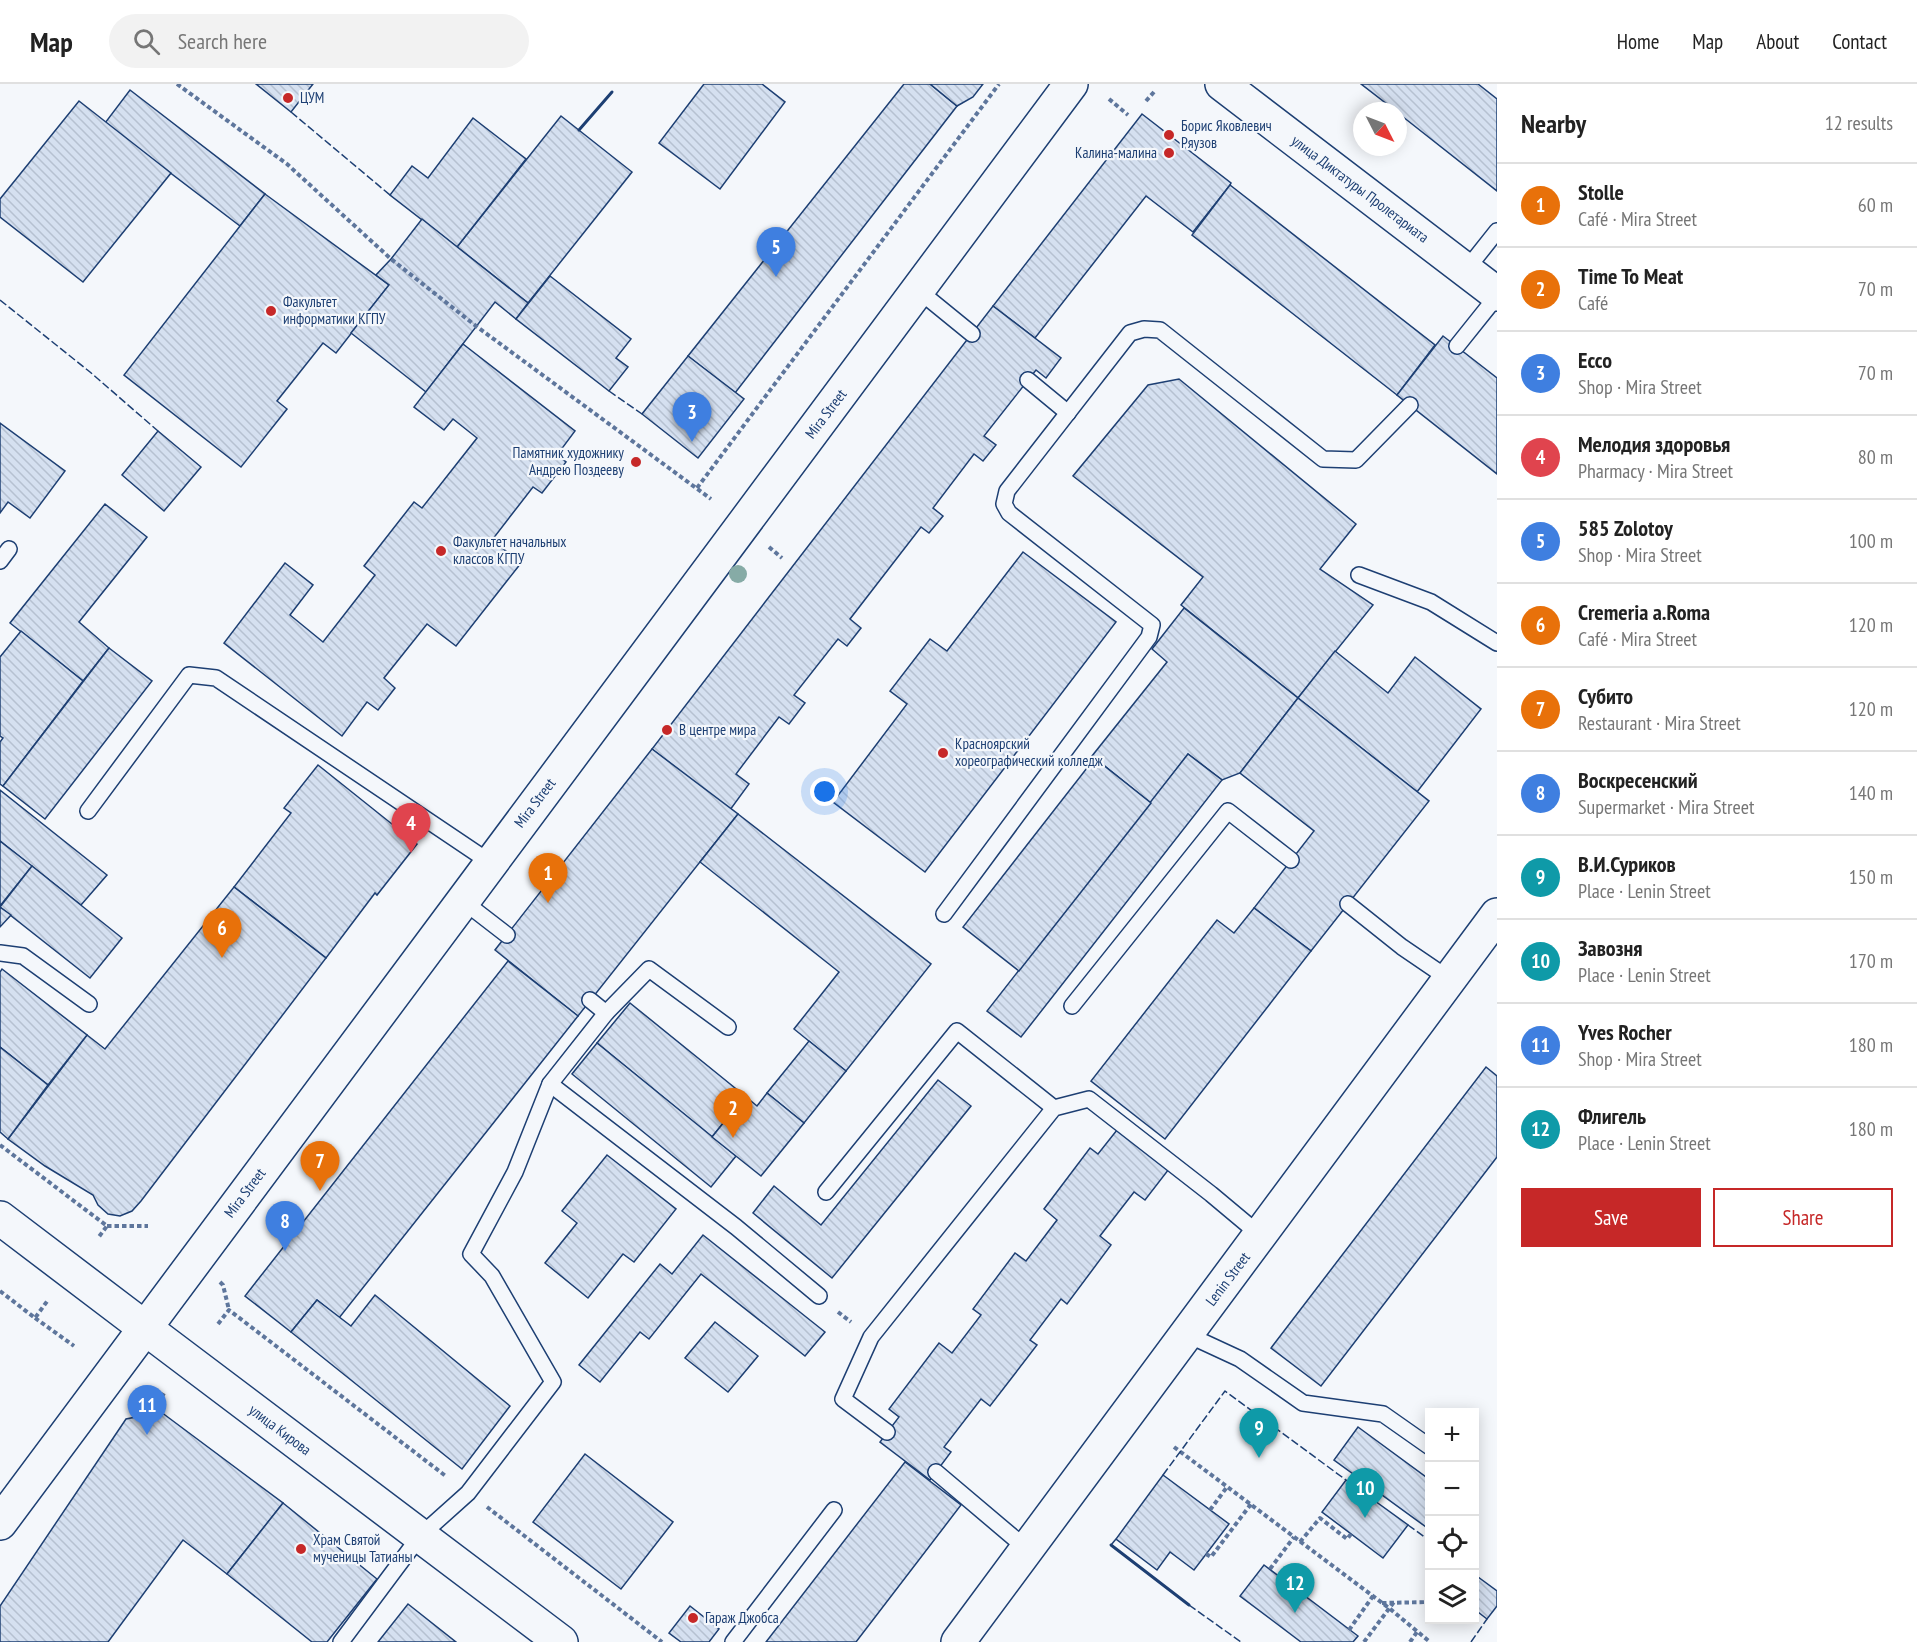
<!DOCTYPE html>
<html lang="en">
<head>
<meta charset="utf-8">
<style>
  body { margin:0; font-family:"PT Sans Narrow",sans-serif; background:#f2f2f2; color:#222 }
  .controls { position:absolute; right:18px; bottom:18px; display:grid; overflow:hidden; border-radius:0px; box-shadow:0 3px 15px #0003 }
  .controls button { width:54px; height:54px; display:grid; place-items:center; padding:0; border:0; border-bottom:2px solid #e0e0e0; background:#fff; color:#222; font:30px sans-serif }
  .compass { position:absolute; left:1353px; top:18px; width:54px; height:54px; border-radius:50%; background:#fff; box-shadow:0 3px 15px #0003; rotate:132deg }
  .you { position:absolute; left:825px; top:708px; width:21px; height:21px; margin:-15px; border:4px solid #fff; border-radius:50%; background:#1a73e8; box-shadow:0 0 0 9px #1a73e833 }
  .badge { display:grid; place-items:center; width:39px; height:39px; border-radius:50%; background:#c62828; color:#fff; font-size:20px; font-weight:700 }
  .pin { position:absolute; translate:-50% -50px; filter:drop-shadow(0 2px 3px #0008) }
  .pin::after { content:''; position:absolute; top:32px; width:21px; height:18px; background:inherit; clip-path:polygon(0 0,100% 0,50% 100%) }
  .list { margin:0; padding:0; list-style:none }
  h2 { display:flex; justify-content:space-between; align-items:center; height:78px; margin:0; padding:0 24px; font-size:26px }
  h2 small { font-size:20px; font-weight:400; color:#767676 }
  .list li { display:grid; grid-template-columns:39px 1fr auto; gap:18px; align-items:center; box-sizing:border-box; height:84px; padding:0 24px; border-top:2px solid #e0e0e0 }
  .list b { display:block; font-size:22px; white-space:nowrap }
  .list p { margin:0; font-size:20px; white-space:nowrap; color:#767676 }
  .list em { font-size:20px; font-style:normal; color:#767676 }
  .actions { display:flex; gap:12px; padding:18px 24px }
  .actions a { flex:1; padding:14px 0; border:2px solid #c62828; border-radius:0px; text-align:center; font-size:21px; color:#c62828 }
  .actions .main { background:#c62828; color:#fff }
  .icon { flex:none; width:33px; height:33px; fill:none; stroke:currentColor; stroke-width:2; stroke-linecap:round; stroke-linejoin:round }
  .map { position:relative; flex:none; width:1497px; height:1558px; overflow:hidden }
  header { display:flex; align-items:center; gap:36px; box-sizing:border-box; height:84px; padding:0 30px; background:#fff; border-bottom:2px solid #e0e0e0 }
  header strong { font-size:28px }
  nav { display:flex; gap:33px; margin-inline-start:auto; font-size:21px }
  .search { width:420px; height:54px; background:#f2f2f2; display:flex; align-items:center; gap:15px; box-sizing:border-box; padding:0 21px; border-radius:33px; color:#767676; font-size:22px }
  main { display:flex }
  aside { flex:1; background:#fff }
  .map>svg:first-child { display:block }
</style>
</head>
<body>
<header>
<strong>Map</strong>
<div class="search"><svg class="icon" aria-label="search" viewBox="0 0 24 24"><circle cx="10" cy="10" r="6"/><path d="M15 15l6 6"/></svg>Search here</div>
<nav><a>Home</a><a>Map</a><a>About</a><a>Contact</a></nav>
</header>
<main>
<div class="map">
<svg width="1497" height="1558" viewBox="0 0 1497 1558">
  <defs>
    <pattern id="building-back-hatch" width="6" height="6" patternUnits="userSpaceOnUse" patternTransform="scale(1.5)"><rect width="6" height="6" fill="#d5e0f0"/><path d="M-1 5l2 2M0 0l6 6M5-1l2 2" fill="none" stroke="#b6c1d1"/></pattern>
  </defs>
  <rect width="100%" height="100%" fill="#f4f7fb"/>
  <g fill="url(#building-back-hatch)" stroke="#1d3f73" stroke-width="1.5">
    <polygon points="256,0 313,0 291,28"/>
    <polygon points="704,0 762,0 785,18 720,105 659,59"/>
    <polygon points="904,0 930,0 957,22 735,309 688,272"/>
    <polygon points="930,0 983,0 973,13 957,22"/>
    <polygon points="1361,0 1478,0 1497,15 1497,107 1398,29 1398,27 1396,27"/>
    <polygon points="130,6 265,110 240,142 105,39"/>
    <polygon points="79,17 171,89 83,198 0,133 0,115"/>
    <polygon points="1142,30 1231,99 1230,101 1193,148 1146,112 1035,254 993,222"/>
    <polygon points="561,32 632,88 528,219 457,163"/>
    <polygon points="473,34 526,75 457,163 390,111 412,82 428,94"/>
    <polygon points="1230,101 1435,261 1397,311 1192,151"/>
    <polygon points="265,110 389,201 336,269 323,259 277,317 287,325 241,383 124,291"/>
    <polygon points="422,135 528,219 516,235 495,218 426,308 351,249 389,201 376,191 391,175"/>
    <polygon points="550,192 631,255 616,274 628,283 609,307 516,235"/>
    <polygon points="993,222 1061,274 1046,294 1036,286 984,352 996,361 983,377 974,370 933,424 943,432 929,449 921,443 850,535 861,544 847,562 838,555 794,611 805,619 789,640 779,633 736,690 749,700 730,726 652,665"/>
    <polygon points="1443,252 1497,294 1497,390 1397,311"/>
    <polygon points="463,260 575,347 557,371 566,378 542,409 533,403 492,456 521,479 456,562 427,540 384,594 395,604 378,626 367,618 342,652 224,559 285,479 313,501 290,531 323,558 375,491 364,482 414,418 422,424 477,354 453,335 444,346 414,323"/>
    <polygon points="688,272 744,315 698,374 642,330"/>
    <polygon points="1179,295 1356,440 1320,485 1373,521 1298,614 1181,521 1203,493 1073,392 1148,301"/>
    <polygon points="0,339 65,387 30,434 8,418 0,429"/>
    <polygon points="158,347 201,383 164,427 122,391"/>
    <polygon points="105,420 147,453 79,538 109,564 83,597 10,539"/>
    <polygon points="1023,468 1116,538 925,788 833,718 907,620 890,607 930,555 947,567"/>
    <polygon points="1184,524 1298,614 1240,689 1222,696 1188,670 1151,719 1092,672 1167,578 1152,565"/>
    <polygon points="21,547 83,597 3,702 0,700 0,658 3,654 0,652 0,573"/>
    <polygon points="109,564 152,597 45,735 3,702"/>
    <polygon points="1335,567 1388,609 1415,573 1481,625 1417,708 1298,614"/>
    <polygon points="1298,614 1429,717 1311,867 1254,824 1314,747 1240,689"/>
    <polygon points="652,665 738,730 578,932 495,866"/>
    <polygon points="1188,670 1222,696 1021,953 987,927"/>
    <polygon points="1092,672 1151,719 1019,887 963,843 1094,675"/>
    <polygon points="318,681 417,760 377,811 375,809 326,874 234,803 291,729 284,724"/>
    <polygon points="0,706 107,791 81,821 0,757"/>
    <polygon points="738,730 931,880 846,987 794,945 839,888 700,778"/>
    <polygon points="0,757 32,782 0,822"/>
    <polygon points="32,782 122,854 90,894 0,823"/>
    <polygon points="234,803 326,874 141,1117 132,1127 120,1132 108,1130 98,1121 93,1111 45,1082 8,1055 87,951 105,965"/>
    <polygon points="0,823 11,831 0,843"/>
    <polygon points="1254,824 1311,867 1165,1055 1091,997 1217,836 1234,849"/>
    <polygon points="508,877 578,932 339,1234 317,1216 291,1248 245,1212"/>
    <polygon points="2,885 87,951 48,1001 0,963 0,888"/>
    <polygon points="630,919 745,1012 712,1053 597,959"/>
    <polygon points="809,957 846,987 804,1039 767,1009"/>
    <polygon points="597,959 736,1072 711,1103 572,990"/>
    <polygon points="0,963 48,1001 8,1055 0,1048"/>
    <polygon points="1486,983 1497,992 1497,1073 1321,1302 1271,1264"/>
    <polygon points="938,996 971,1022 832,1194 753,1129 774,1102 821,1141"/>
    <polygon points="767,1009 804,1039 761,1092 712,1053 745,1012 757,1022"/>
    <polygon points="1117,1046 1169,1085 1145,1116 1134,1108 1100,1152 1111,1161 1067,1220 1061,1215 1030,1256 1037,1261 990,1322 981,1315 944,1363 951,1368 930,1396 880,1358 899,1333 889,1325 939,1259 952,1269 981,1231 973,1225 1015,1169 1026,1177 1057,1136 1044,1125 1090,1064 1098,1070"/>
    <polygon points="607,1071 676,1125 634,1178 623,1170 588,1214 545,1179 577,1139 562,1127"/>
    <polygon points="703,1151 825,1248 805,1272 701,1190 649,1255 640,1248 600,1298 579,1281 660,1180 672,1190"/>
    <polygon points="375,1211 510,1322 462,1385 291,1248 317,1216 351,1242"/>
    <polygon points="715,1238 758,1272 728,1308 685,1274"/>
    <polygon points="161,1328 283,1419 227,1490 183,1456 108,1558 0,1558 0,1522 126,1335"/>
    <polygon points="1358,1343 1430,1396 1430,1437 1426,1443 1334,1376"/>
    <polygon points="585,1370 673,1438 621,1505 533,1438"/>
    <polygon points="905,1378 961,1421 856,1558 766,1558"/>
    <polygon points="1163,1391 1229,1440 1194,1486 1170,1468 1157,1486 1116,1455"/>
    <polygon points="1346,1396 1408,1441 1383,1474 1322,1428"/>
    <polygon points="283,1419 377,1495 327,1558 312,1558 227,1490"/>
    <polygon points="1264,1481 1358,1552 1353,1558 1301,1558 1240,1512"/>
    <polygon points="1474,1490 1497,1507 1497,1522 1487,1535 1474,1525"/>
    <polygon points="408,1520 456,1558 378,1558"/>
    <polygon points="690,1522 719,1545 709,1558 681,1558 669,1549"/>
  </g>
  <g fill="none" stroke-linecap="round" stroke-linejoin="round">
    <defs>
      <g id="service">
        <polyline points="1466,186 1497,147"/>
        <polyline points="918,206 972,250"/>
        <polyline points="1457,262 1497,212"/>
        <polyline points="1028,296 1068,329"/>
        <polyline points="0,477 9,465"/>
        <polyline points="1359,491 1431,518 1497,559"/>
        <polyline points="88,727 189,591 216,594 491,779"/>
        <polyline points="463,817 507,851"/>
        <polyline points="1348,820 1402,863 1449,895"/>
        <polyline points="944,830 1149,553 1152,541 1009,429 1004,420 1007,407 1130,249 1144,245 1160,246 1323,375 1356,376 1410,321"/>
        <polyline points="0,869 23,872 89,920"/>
        <polyline points="590,916 606,929"/>
        <polyline points="1072,922 1228,727 1291,776"/>
        <polyline points="550,1000 736,1143 819,1212"/>
        <polyline points="826,1108 957,947 1054,1024"/>
        <polyline points="1186,1250 1240,1275 1303,1319 1383,1330 1430,1363"/>
        <polyline points="887,1348 843,1315 871,1253 1054,1024 1089,1015 1211,1110 1260,1151"/>
        <polyline points="936,1388 1027,1465"/>
        <polyline points="341,1558 420,1452 468,1409 553,1298 492,1192 471,1170 515,1088 550,1000 606,929 649,885 728,943"/>
        <polyline points="733,1558 834,1426"/>
      </g>
      <g id="tertiary">
        <polyline points="1222,0 1497,210"/>
        <polyline points="145,1244 561,1558"/>
      </g>
      <g id="primary">
        <polyline points="0,1134 145,1244"/>
        <polyline points="0,1439 1071,0"/>
        <polyline points="958,1558 1497,831"/>
      </g>
    </defs>
    <use href="#service" stroke="#1d3f73" stroke-width="18"/>
    <use href="#tertiary" stroke="#1d3f73" stroke-width="36"/>
    <use href="#primary" stroke="#1d3f73" stroke-width="36"/>
    <g stroke="#5e769c" stroke-width="4" stroke-dasharray="4.5 3" stroke-linecap="butt">
      <polyline points="177,0 287,80 391,175 476,242 711,415"/>
      <polyline points="1109,15 1128,31"/>
      <polyline points="1146,17 1154,8"/>
      <polyline points="697,404 999,0"/>
      <polyline points="769,463 782,474"/>
      <polyline points="0,1061 107,1142 98,1154"/>
      <polyline points="107,1142 148,1142"/>
      <polyline points="220,1198 223,1201 229,1226"/>
      <polyline points="0,1207 35,1234 48,1216"/>
      <polyline points="838,1228 851,1238"/>
      <polyline points="35,1234 74,1262"/>
      <polyline points="218,1240 229,1226 447,1393"/>
      <polyline points="140,1310 161,1314 164,1309"/>
      <polyline points="1174,1363 1389,1524 1430,1558"/>
      <polyline points="487,1423 662,1558"/>
      <polyline points="1210,1426 1227,1403"/>
      <polyline points="1300,1458 1320,1434 1347,1455 1351,1450"/>
      <polyline points="1206,1470 1211,1473 1251,1420"/>
      <polyline points="1270,1485 1294,1453"/>
      <polyline points="1382,1519 1430,1518"/>
      <polyline points="1349,1546 1373,1512"/>
      <polyline points="1364,1558 1394,1518"/>
      <polyline points="1410,1558 1417,1548"/>
    </g>
    <use href="#service" stroke="#f4f7fb" stroke-width="15"/>
    <use href="#tertiary" stroke="#f4f7fb" stroke-width="33"/>
    <use href="#primary" stroke="#f4f7fb" stroke-width="33"/>
    <g stroke="#1d3f73" stroke-width="1.5" stroke-dasharray="8 3" stroke-linecap="butt">
      <polyline points="291,28 390,111"/>
      <polyline points="0,216 90,288 158,347"/>
      <polyline points="609,307 642,330"/>
      <polyline points="1163,1391 1225,1307 1346,1396"/>
      <polyline points="1408,1441 1430,1457"/>
      <polyline points="1111,1461 1116,1455"/>
      <polyline points="1189,1521 1241,1558"/>
      <polyline points="1471,1558 1487,1535"/>
    </g>
    <g stroke="#1d3f73" stroke-width="3">
      <polyline points="579,46 612,8"/>
      <polyline points="1111,1461 1189,1521"/>
    </g>
  </g>
  <circle fill="#86aba6" cx="738" cy="490" r="9"/>
  <g fill="#c62828" stroke="#f4f7fb" stroke-width="2">
    <circle cx="288" cy="14" r="6"/>
    <circle cx="1169" cy="51" r="6"/>
    <circle cx="1169" cy="69" r="6"/>
    <circle cx="271" cy="227" r="6"/>
    <circle cx="636" cy="378" r="6"/>
    <circle cx="441" cy="467" r="6"/>
    <circle cx="667" cy="646" r="6"/>
    <circle cx="943" cy="669" r="6"/>
    <circle cx="301" cy="1465" r="6"/>
    <circle cx="693" cy="1534" r="6"/>
  </g>
  <g text-anchor="middle" stroke-width="4.5" stroke-linejoin="round" paint-order="stroke">
    <g font-size="15" fill="#1d3f73" stroke="#f4f7fb" text-anchor="start">
      <text x="300" y="19">ЦУМ</text>
      <text x="1181" y="47">Борис Яковлевич<tspan x="1181" dy="17">Ряузов</tspan></text>
      <text x="1157" y="74" text-anchor="end">Калина-малина</text>
      <text x="283" y="223">Факультет<tspan x="283" dy="17">информатики КГПУ</tspan></text>
      <text x="624" y="374" text-anchor="end">Памятник художнику<tspan x="624" dy="17">Андрею Поздееву</tspan></text>
      <text x="453" y="463">Факультет начальных<tspan x="453" dy="17">классов КГПУ</tspan></text>
      <text x="679" y="651">В центре мира</text>
      <text x="955" y="665">Красноярский<tspan x="955" dy="17">хореографический колледж</tspan></text>
      <text x="313" y="1461">Храм Святой<tspan x="313" dy="17">мученицы Татианы</tspan></text>
      <text x="705" y="1539">Гараж Джобса</text>
    </g>
    <g font-size="15" fill="#1d3f73" stroke="#f4f7fb">
      <text transform="translate(1360 105) rotate(37)" y="5">улица Диктатуры Пролетариата</text>
      <text transform="translate(826 330) rotate(-53)" y="5">Mira Street</text>
      <text transform="translate(535 719) rotate(-53)" y="5">Mira Street</text>
      <text transform="translate(245 1109) rotate(-53)" y="5">Mira Street</text>
      <text transform="translate(1228 1195) rotate(-53)" y="5">Lenin Street</text>
      <text transform="translate(280 1346) rotate(37)" y="5">улица Кирова</text>
    </g>
  </g>
</svg>
<div class="controls">
<button>+</button>
<button>−</button>
<button><svg class="icon" aria-label="locate" viewBox="0 0 24 24"><circle cx="12" cy="12" r="6"/><path d="M12 2v4M12 18v4M2 12h4M18 12h4"/></svg></button>
<button><svg class="icon" aria-label="layers" viewBox="0 0 24 24"><path d="M12 4l9 5-9 5-9-5zM3 14l9 5 9-5"/></svg></button>
</div>
<svg class="compass" viewBox="-18 -18 36 36"><path d="M0-13l5 13h-10z" fill="#e53935"/><path d="M0 13l5-13h-10z" fill="#767676"/></svg>
<div class="you"></div>
<div class="pin badge" style="left:548px;top:819px;background:#e8710a">1</div>
<div class="pin badge" style="left:733px;top:1054px;background:#e8710a">2</div>
<div class="pin badge" style="left:692px;top:358px;background:#3f7fe0">3</div>
<div class="pin badge" style="left:411px;top:769px;background:#e0444e">4</div>
<div class="pin badge" style="left:776px;top:193px;background:#3f7fe0">5</div>
<div class="pin badge" style="left:222px;top:874px;background:#e8710a">6</div>
<div class="pin badge" style="left:320px;top:1107px;background:#e8710a">7</div>
<div class="pin badge" style="left:285px;top:1167px;background:#3f7fe0">8</div>
<div class="pin badge" style="left:1259px;top:1374px;background:#0f9aa8">9</div>
<div class="pin badge" style="left:1365px;top:1434px;background:#0f9aa8">10</div>
<div class="pin badge" style="left:147px;top:1351px;background:#3f7fe0">11</div>
<div class="pin badge" style="left:1295px;top:1529px;background:#0f9aa8">12</div>
</div>
<aside>
<h2>Nearby<small>12 results</small></h2>
<ul class="list">
<li><span class="badge" style="background:#e8710a">1</span><div><b>Stolle</b><p>Café · Mira Street</p></div><em>60 m</em></li>
<li><span class="badge" style="background:#e8710a">2</span><div><b>Time To Meat</b><p>Café</p></div><em>70 m</em></li>
<li><span class="badge" style="background:#3f7fe0">3</span><div><b>Ecco</b><p>Shop · Mira Street</p></div><em>70 m</em></li>
<li><span class="badge" style="background:#e0444e">4</span><div><b>Мелодия здоровья</b><p>Pharmacy · Mira Street</p></div><em>80 m</em></li>
<li><span class="badge" style="background:#3f7fe0">5</span><div><b>585 Zolotoy</b><p>Shop · Mira Street</p></div><em>100 m</em></li>
<li><span class="badge" style="background:#e8710a">6</span><div><b>Cremeria a.Roma</b><p>Café · Mira Street</p></div><em>120 m</em></li>
<li><span class="badge" style="background:#e8710a">7</span><div><b>Субито</b><p>Restaurant · Mira Street</p></div><em>120 m</em></li>
<li><span class="badge" style="background:#3f7fe0">8</span><div><b>Воскресенский</b><p>Supermarket · Mira Street</p></div><em>140 m</em></li>
<li><span class="badge" style="background:#0f9aa8">9</span><div><b>В.И.Суриков</b><p>Place · Lenin Street</p></div><em>150 m</em></li>
<li><span class="badge" style="background:#0f9aa8">10</span><div><b>Завозня</b><p>Place · Lenin Street</p></div><em>170 m</em></li>
<li><span class="badge" style="background:#3f7fe0">11</span><div><b>Yves Rocher</b><p>Shop · Mira Street</p></div><em>180 m</em></li>
<li><span class="badge" style="background:#0f9aa8">12</span><div><b>Флигель</b><p>Place · Lenin Street</p></div><em>180 m</em></li>
</ul>
<div class="actions"><a class="main">Save</a><a>Share</a></div>
</aside>
</main>
</body>
</html>
